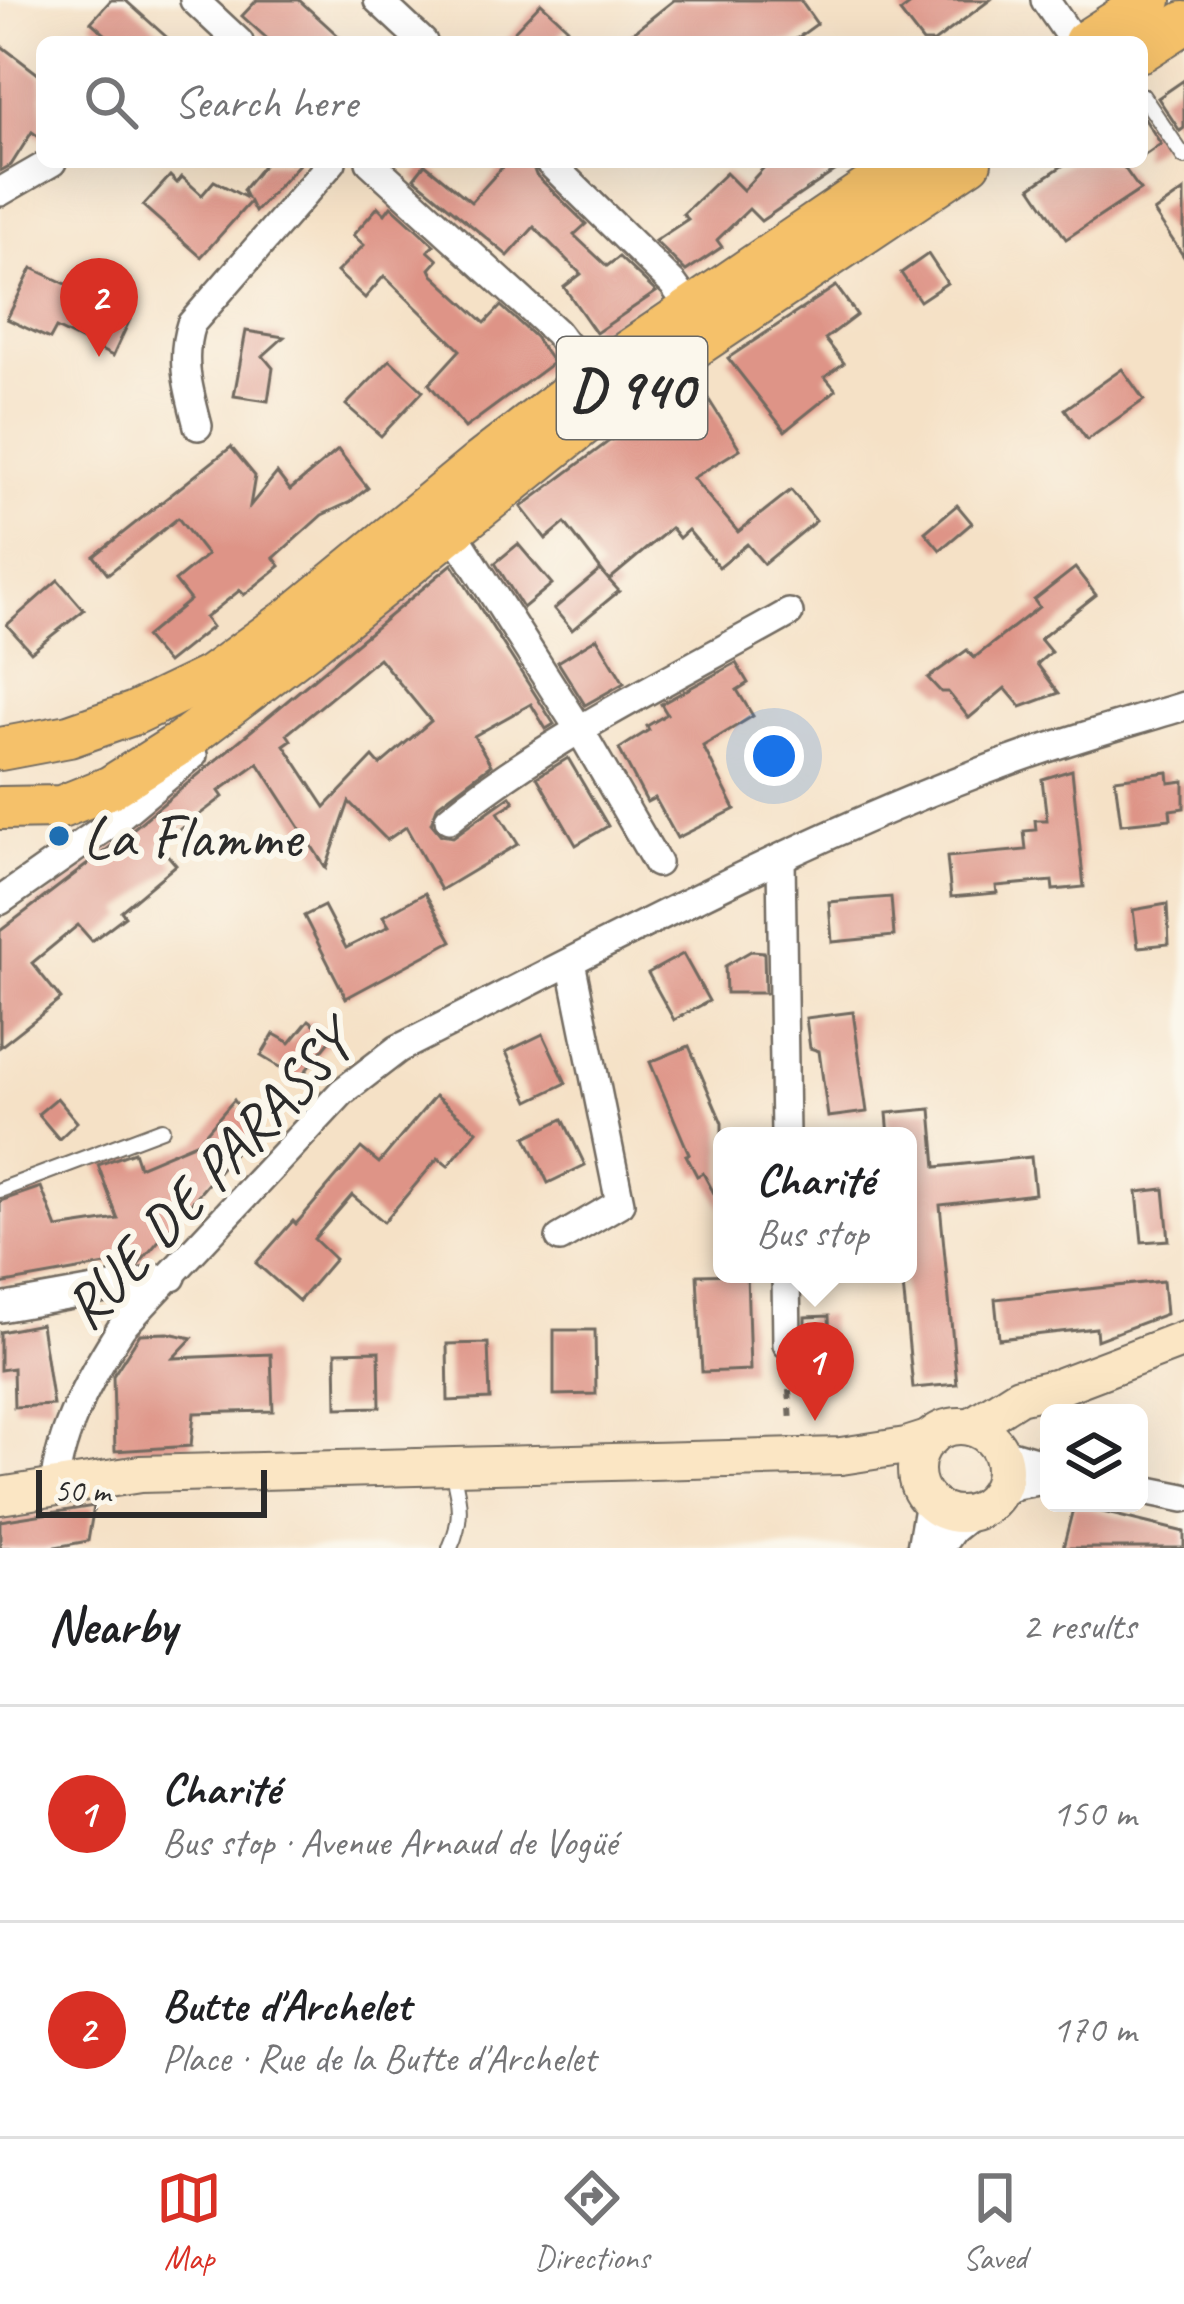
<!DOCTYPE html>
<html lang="en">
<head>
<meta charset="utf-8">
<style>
  body { margin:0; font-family:Caveat,sans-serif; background:#f6f6f6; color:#202124 }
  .controls { position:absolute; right:36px; bottom:36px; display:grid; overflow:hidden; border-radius:18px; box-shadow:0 12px 48px #0002 }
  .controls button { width:108px; height:108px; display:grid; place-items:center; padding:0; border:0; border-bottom:3px solid #e0e0e0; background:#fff; color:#202124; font:60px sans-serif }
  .scale { position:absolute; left:36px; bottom:30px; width:231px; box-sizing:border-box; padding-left:12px; border:6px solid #2b2b2b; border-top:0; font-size:33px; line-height:42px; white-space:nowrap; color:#2b2b2b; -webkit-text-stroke:9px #fbf7ec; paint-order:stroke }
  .you { position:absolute; left:774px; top:756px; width:42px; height:42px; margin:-30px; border:9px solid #fff; border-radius:50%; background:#1a73e8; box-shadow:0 0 0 18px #1a73e833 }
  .badge { display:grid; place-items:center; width:78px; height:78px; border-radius:50%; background:#d93025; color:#fff; font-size:39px; font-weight:700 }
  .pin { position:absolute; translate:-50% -99px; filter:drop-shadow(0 3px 6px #0008) }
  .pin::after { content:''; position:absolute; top:63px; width:42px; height:36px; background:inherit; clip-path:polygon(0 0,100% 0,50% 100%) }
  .popup { position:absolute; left:713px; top:1127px; width:204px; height:156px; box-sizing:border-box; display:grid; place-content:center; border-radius:18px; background:#fff; filter:drop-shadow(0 3px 9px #0005); font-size:39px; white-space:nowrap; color:#757577 }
  .popup b { font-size:45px; color:#202124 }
  .popup::after { content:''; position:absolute; left:50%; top:100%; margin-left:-24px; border:24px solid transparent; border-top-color:#fff }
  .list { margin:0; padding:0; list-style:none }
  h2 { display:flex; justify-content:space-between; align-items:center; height:156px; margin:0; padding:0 48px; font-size:51px }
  h2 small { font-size:39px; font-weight:400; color:#757577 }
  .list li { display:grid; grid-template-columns:78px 1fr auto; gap:36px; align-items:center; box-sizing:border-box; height:216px; padding:0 48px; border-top:3px solid #e0e0e0 }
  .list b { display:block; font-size:45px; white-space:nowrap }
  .list p { margin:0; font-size:39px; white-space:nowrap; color:#757577 }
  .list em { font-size:39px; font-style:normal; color:#757577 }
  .icon { flex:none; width:66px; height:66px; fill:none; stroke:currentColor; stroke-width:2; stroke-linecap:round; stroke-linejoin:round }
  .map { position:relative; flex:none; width:1184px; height:1548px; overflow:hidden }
  .search { position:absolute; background:#fff; box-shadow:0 12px 48px #0002; left:36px; right:36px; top:36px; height:132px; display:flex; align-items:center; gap:30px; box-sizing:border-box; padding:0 42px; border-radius:18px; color:#757577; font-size:45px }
  .sheet { height:588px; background:#fff }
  nav { display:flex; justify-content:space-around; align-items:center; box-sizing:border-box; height:168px; border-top:3px solid #e0e0e0; background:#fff; font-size:33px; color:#757577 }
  nav a { display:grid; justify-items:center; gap:6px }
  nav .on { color:#d93025 }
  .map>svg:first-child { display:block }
</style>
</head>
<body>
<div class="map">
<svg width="1184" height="1548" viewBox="0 0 1184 1548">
  <rect width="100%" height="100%" fill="#fbf7ec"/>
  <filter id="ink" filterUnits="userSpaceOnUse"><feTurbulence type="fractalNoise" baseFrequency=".00833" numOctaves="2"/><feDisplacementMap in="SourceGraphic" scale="24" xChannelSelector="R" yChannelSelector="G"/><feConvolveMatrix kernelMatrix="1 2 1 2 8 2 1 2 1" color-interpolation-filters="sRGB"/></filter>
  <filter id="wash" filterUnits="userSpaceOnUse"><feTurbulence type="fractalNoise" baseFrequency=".004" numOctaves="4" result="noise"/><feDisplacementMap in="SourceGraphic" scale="48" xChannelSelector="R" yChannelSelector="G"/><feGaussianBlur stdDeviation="2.7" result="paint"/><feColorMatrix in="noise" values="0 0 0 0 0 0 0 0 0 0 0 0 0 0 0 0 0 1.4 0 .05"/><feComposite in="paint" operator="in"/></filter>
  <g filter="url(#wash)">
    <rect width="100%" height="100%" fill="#f5e1c6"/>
    <g id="blocks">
      <g fill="#de9487" fill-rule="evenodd">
        <polygon points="111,0 125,0 172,42 114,42 91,22"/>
        <polygon points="257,0 299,0 345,42 271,42 242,16"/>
        <polygon points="674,0 800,0 817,24 792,42 621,42"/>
        <polygon points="916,0 990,0 934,42 923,42 900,12"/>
        <polygon points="541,3 567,27 553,42 504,42"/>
        <polygon points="0,45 42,77 42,139 32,132 11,165 0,171"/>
        <polygon points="1184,80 1184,128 1180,131 1158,98"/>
        <polygon points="1142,115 1161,144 1142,157"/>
        <polygon points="266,162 301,162 255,212 250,202 201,257 143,206 170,176 177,183 182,177 202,195 214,181 247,198 243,190"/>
        <polygon points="507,162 531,162 536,175 586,224 574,235 607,266 619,257 656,292 596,333 564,287 581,274 534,227 508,256 414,178 425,164 471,202"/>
        <polygon points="769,162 848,162 761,221 749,209 717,240 722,247 686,271 655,241 688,219 683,214 726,173 743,190"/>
        <polygon points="1068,162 1120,162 1140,190 1066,239 1031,187"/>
        <polygon points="1184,191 1184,257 1154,212"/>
        <polygon points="391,206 434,245 428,251 438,260 430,269 433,275 485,323 501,306 535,337 553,363 465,428 429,384 460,350 384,276 365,298 337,272 364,245 353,235 378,207 385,214"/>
        <polygon points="928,254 947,283 920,301 901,273"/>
        <polygon points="32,268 132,315 113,356 56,328 50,339 7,319"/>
        <polygon points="836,286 857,315 825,339 844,363 825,377 836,390 785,431 728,358"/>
        <polygon points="246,331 284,337 263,356 273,368 268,401 234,396"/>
        <polygon points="390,360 423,391 381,436 346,405"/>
        <polygon points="1122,369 1144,400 1087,440 1065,409"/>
        <polygon points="697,381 740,449 693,478 738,532 791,490 816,521 764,564 747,544 719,567 688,530 679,538 671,528 609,580 565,523 546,539 521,507 656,406"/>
        <polygon points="231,447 255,476 250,506 277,473 290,490 338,450 368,488 350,502 322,515 274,558 280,566 244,595 240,590 205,618 212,627 167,663 145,637 190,600 175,581 207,555 178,518 108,574 94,556"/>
        <polygon points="957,505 972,523 940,550 925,532"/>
        <polygon points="518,544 552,584 523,608 495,563"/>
        <path d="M452,564L554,724L546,729L531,704L474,736L491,765L438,805L431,823L441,835L453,837L510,796L514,802L498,812L518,844L441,890L406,827L387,840L349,802L326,868L258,763L219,791L223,797L159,845L176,865L121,911L125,916L92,941L78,925L32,963L61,999L0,1047V931L122,838ZM379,658L431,721L380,765L373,757L325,807L284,745L291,740L287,734Z"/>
        <polygon points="1075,568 1096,595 1040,639 1051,652 1037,664 1059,693 1021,707 1005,688 969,718 948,692 941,692 928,678 967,650 974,658 1039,607 1034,600"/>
        <polygon points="600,570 619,591 572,630 554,609"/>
        <polygon points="58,580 84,610 31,652 7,625"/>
        <polygon points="597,638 624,683 585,705 558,662"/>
        <polygon points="736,663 748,683 737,690 753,716 703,746 735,809 677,838 655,798 647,802 619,749 649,730 647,726 667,714 661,704"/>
        <polygon points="568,758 608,826 576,845 537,777"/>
        <polygon points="1072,770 1084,887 1053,890 1052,881 996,886 997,893 951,897 947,857 1026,850 1024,831 1036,830 1035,820 1047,820 1042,779"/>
        <polygon points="1168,772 1169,783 1184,781 1184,808 1170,810 1171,819 1121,824 1115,779"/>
        <polygon points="425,893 452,941 346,998 304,916 324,906 346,948 389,926 383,916"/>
        <polygon points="891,897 894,936 832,942 829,902"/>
        <polygon points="1167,904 1169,944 1138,947 1133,910"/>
        <polygon points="751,951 764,952 765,993 726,993 725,966"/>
        <polygon points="683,954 709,1001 674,1020 648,973"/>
        <polygon points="853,1012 867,1112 828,1117 819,1051 810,1048 806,1018"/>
        <polygon points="309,1020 332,1038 299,1079 261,1056 274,1034 290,1043"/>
        <polygon points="543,1034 566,1083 529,1101 506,1052"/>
        <polygon points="689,1046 722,1123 722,1208 703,1173 697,1176 686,1155 689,1154 650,1062"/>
        <polygon points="435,1096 477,1131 448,1166 438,1158 384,1222 352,1195 314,1239 335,1259 299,1301 256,1263 293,1221 296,1224 361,1148 379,1163"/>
        <polygon points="57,1098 77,1122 59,1139 38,1114"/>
        <polygon points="234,1100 254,1130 138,1265 122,1268 122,1262 0,1284 0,1201 41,1187 57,1228 118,1219 98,1165 134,1152 139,1167 198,1142"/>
        <polygon points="931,1109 936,1167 1031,1157 1035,1194 940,1205 957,1384 913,1388 902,1274 908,1274 908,1136 889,1136 887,1113"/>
        <polygon points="563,1119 585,1165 548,1183 526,1137"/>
        <polygon points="1164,1189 1169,1240 1142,1242 1137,1192"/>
        <polygon points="747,1274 750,1370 702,1372 697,1275"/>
        <polygon points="1163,1281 1166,1314 1097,1340 1096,1328 999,1339 995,1299"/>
        <polygon points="829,1316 830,1342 805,1343 805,1317"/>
        <polygon points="41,1324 53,1405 14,1407 13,1368 0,1370 0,1332"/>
        <polygon points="554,1330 595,1330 596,1394 554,1395"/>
        <polygon points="168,1333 192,1338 173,1358 271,1354 273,1411 194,1413 191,1446 115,1451 113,1376 140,1334"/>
        <polygon points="488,1343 490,1399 448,1401 447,1344"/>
        <polygon points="379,1351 380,1407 337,1408 336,1352"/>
        <polygon points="1074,1505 1184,1532 1184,1548 1063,1548"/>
        <polygon points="94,1506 88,1541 50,1548 0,1548 0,1521"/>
      </g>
    </g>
  </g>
  <g filter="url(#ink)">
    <use href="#blocks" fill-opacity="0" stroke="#726b61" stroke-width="3"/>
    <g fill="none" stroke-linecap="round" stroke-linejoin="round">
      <defs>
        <g id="lane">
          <polyline points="1142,95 1184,157"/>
          <polyline points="0,1190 162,1129"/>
          <path d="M450,1548C463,1519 460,1501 452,1471"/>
        </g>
        <g id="street">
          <polyline points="194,0 239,42"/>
          <polyline points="378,0 423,42"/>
          <polyline points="1045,0 1074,42"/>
          <polyline points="370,162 556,332 601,390"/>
          <polyline points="549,162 673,284 700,321"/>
          <polyline points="0,192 52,162"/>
          <path d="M198,426C189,390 179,360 191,324L332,162"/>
          <polyline points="445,519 581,732 657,863"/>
          <path d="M449,819C544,740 680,675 789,613"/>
          <polyline points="781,859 785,1136"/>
          <polyline points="0,901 110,824 193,755"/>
          <polyline points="560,1238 620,1203 571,962"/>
          <polyline points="786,1274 787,1344"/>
          <polyline points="0,1308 172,1277"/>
          <polyline points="1000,1451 1049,1465"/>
          <path d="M54,1487C60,1430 91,1375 122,1327L342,1092L398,1049C598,949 799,838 1010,761C1066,740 1126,724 1184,706"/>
          <polyline points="1139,1489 1184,1498"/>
          <polyline points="997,1494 1016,1485 1049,1479"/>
          <polyline points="921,1548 929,1502"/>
          <polyline points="939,1548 952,1530 973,1513"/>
        </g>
        <g id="secondary">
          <circle cx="960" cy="1470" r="44"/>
          <polyline points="970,1427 1019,1396 1058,1387 1184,1339"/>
          <polyline points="0,1496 140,1474 841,1456 906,1446 931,1438"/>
        </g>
        <g id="primary">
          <polyline points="1085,42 1150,0"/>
          <polyline points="1142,50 1184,23"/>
          <polyline points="0,749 69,736 135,713 210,677 294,616 481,462 591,377 907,162"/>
          <polyline points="0,808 61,807 111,787 179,744 314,641 610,403 970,162"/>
        </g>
      </defs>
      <use href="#lane" stroke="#726b61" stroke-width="18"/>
      <use href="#street" stroke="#726b61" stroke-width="32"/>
      <use href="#secondary" stroke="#726b61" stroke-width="40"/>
      <use href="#primary" stroke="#726b61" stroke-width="46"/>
      <polyline stroke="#726b61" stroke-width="6" stroke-dasharray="9 9" stroke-linecap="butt" points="788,1372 791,1424"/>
      <use href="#lane" stroke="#fff" stroke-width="14"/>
      <use href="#street" stroke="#fff" stroke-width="27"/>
      <use href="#secondary" stroke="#fbe6c4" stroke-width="36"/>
      <use href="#primary" stroke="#f5c16b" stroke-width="42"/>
    </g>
  </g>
  <circle fill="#1f6fb2" stroke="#fbf7ec" stroke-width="4.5" cx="59" cy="836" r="12"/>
  <g text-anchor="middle" stroke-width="12" stroke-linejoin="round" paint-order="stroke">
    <rect fill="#fbf7ec" stroke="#696865" stroke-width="3" x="557" y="337" width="150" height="102" rx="9"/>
    <g font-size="57" font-weight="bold" fill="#2b2b2b">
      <text x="632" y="408">D 940</text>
    </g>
    <g font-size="60" fill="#2b2b2b" stroke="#fbf7ec" text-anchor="start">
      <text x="83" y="857">La Flamme</text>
    </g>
    <g font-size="60" fill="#2b2b2b" stroke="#fbf7ec">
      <text transform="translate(207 1175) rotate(-47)" y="21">RUE DE PARASSY</text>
    </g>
  </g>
</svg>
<div class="controls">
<button><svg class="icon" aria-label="layers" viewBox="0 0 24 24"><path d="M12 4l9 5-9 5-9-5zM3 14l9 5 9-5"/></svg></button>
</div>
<div class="scale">50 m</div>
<div class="you"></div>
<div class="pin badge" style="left:815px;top:1421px">1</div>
<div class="popup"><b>Charité</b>Bus stop</div>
<div class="pin badge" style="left:99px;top:357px">2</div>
<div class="search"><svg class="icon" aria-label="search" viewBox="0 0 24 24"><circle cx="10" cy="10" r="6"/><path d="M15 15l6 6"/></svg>Search here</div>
</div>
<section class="sheet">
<h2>Nearby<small>2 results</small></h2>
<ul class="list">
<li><span class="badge">1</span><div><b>Charité</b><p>Bus stop · Avenue Arnaud de Vogüé</p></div><em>150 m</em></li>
<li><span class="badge">2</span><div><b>Butte d'Archelet</b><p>Place · Rue de la Butte d'Archelet</p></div><em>170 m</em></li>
</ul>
</section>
<nav>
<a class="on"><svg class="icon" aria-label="map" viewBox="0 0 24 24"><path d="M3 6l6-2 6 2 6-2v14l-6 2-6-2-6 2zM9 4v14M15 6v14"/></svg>Map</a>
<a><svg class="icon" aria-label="directions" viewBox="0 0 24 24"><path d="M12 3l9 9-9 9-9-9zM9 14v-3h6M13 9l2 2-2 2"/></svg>Directions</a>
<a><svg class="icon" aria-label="saved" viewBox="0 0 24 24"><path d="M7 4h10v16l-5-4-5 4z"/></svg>Saved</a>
</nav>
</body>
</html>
